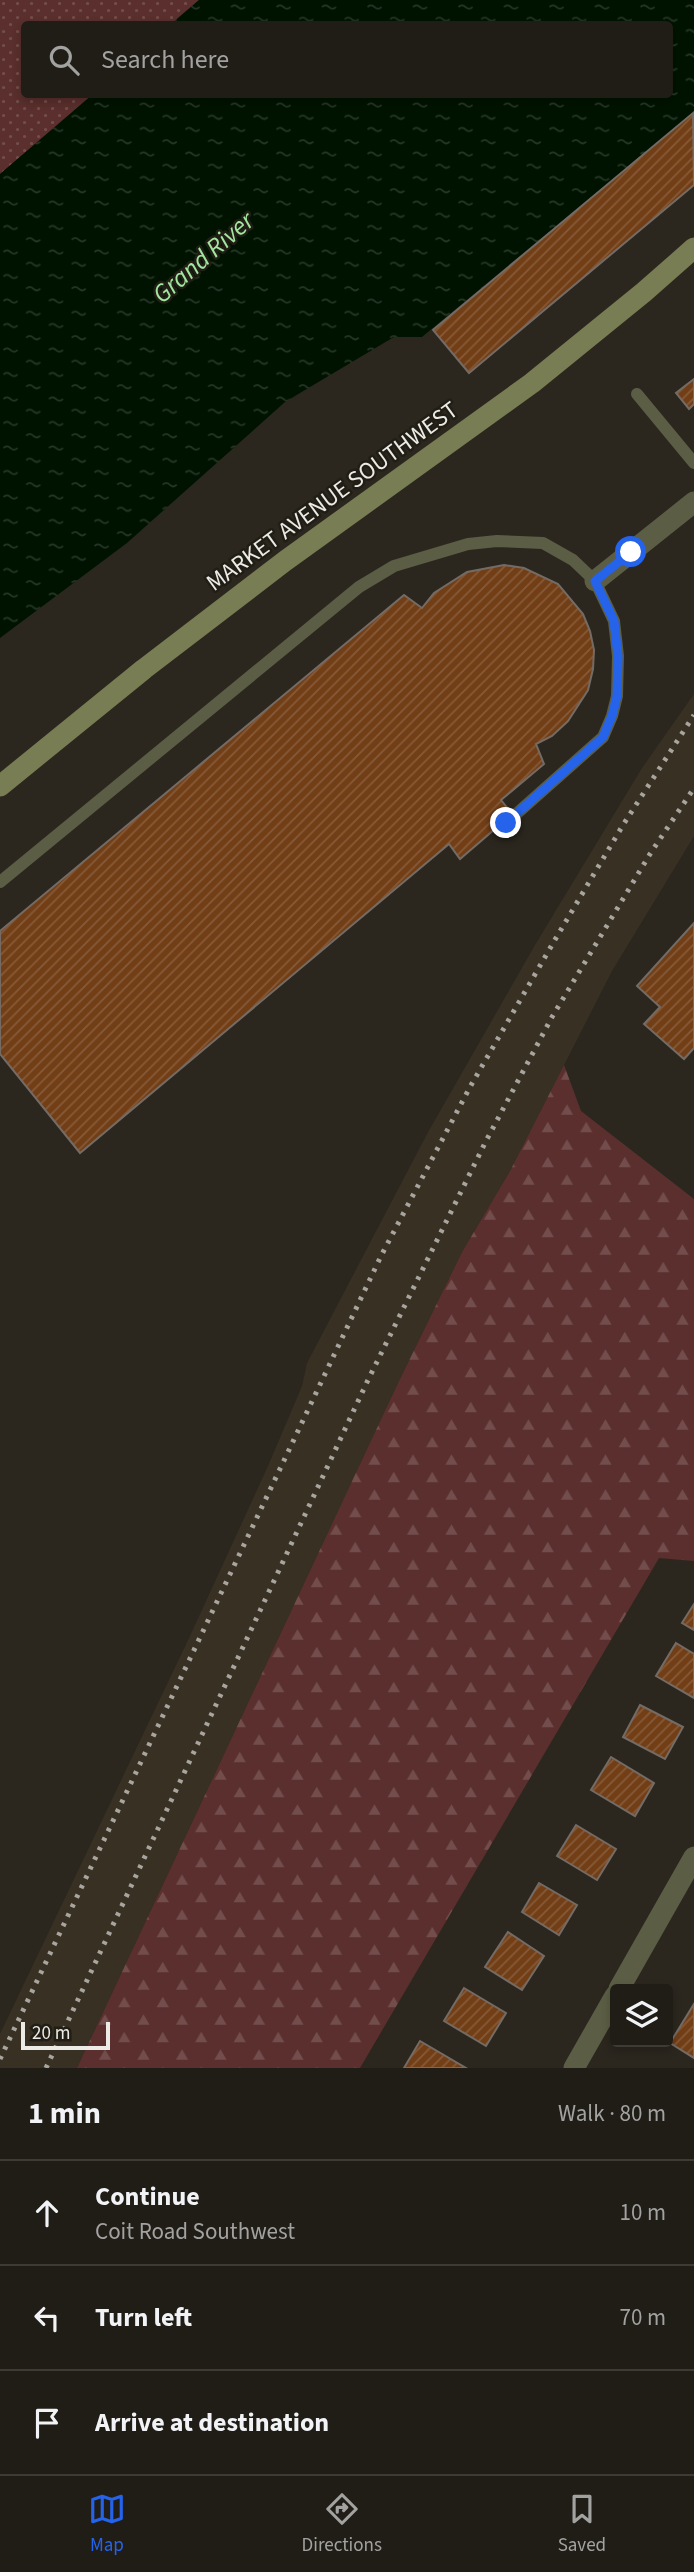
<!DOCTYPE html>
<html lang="en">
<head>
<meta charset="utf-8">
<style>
  body { margin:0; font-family:"Source Sans 3",sans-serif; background:#2d2a24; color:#f1f3f6 }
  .controls { position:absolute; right:21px; bottom:21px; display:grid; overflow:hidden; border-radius:7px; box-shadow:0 4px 10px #0003 }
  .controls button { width:63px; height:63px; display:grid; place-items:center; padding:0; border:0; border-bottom:2px solid #3d3b36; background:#201d17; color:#f1f3f6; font:35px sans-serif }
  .scale { position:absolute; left:21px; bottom:18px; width:89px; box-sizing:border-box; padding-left:7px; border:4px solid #edebe6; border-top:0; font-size:19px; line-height:24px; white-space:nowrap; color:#edebe6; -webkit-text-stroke:5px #211e16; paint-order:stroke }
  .stop { position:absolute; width:21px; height:21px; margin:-16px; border:5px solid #2563eb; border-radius:50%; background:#fff }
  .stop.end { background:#2563eb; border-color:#fff; box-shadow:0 2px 7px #0008 }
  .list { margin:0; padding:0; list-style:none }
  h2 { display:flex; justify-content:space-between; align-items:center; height:91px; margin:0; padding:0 28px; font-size:30px }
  h2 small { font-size:23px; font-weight:400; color:#a2a2a1 }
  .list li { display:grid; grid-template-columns:46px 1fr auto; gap:21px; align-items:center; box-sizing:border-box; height:105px; padding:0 28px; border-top:2px solid #3d3b36 }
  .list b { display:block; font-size:26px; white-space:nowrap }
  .list p { margin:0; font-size:23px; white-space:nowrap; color:#a2a2a1 }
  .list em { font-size:23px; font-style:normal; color:#a2a2a1 }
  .icon { flex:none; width:38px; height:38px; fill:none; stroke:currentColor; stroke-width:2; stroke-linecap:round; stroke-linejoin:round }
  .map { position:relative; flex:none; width:694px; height:2068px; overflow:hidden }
  .search { position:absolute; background:#201d17; box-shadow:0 4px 10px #0003; left:21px; right:21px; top:21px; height:77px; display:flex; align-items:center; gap:18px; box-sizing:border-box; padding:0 24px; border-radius:7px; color:#a2a2a1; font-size:26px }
  .sheet { height:406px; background:#201d17 }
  nav { display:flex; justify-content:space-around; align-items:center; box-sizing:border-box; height:98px; border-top:2px solid #3d3b36; background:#201d17; font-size:19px; color:#a2a2a1 }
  nav a { display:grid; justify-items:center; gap:4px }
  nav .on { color:#2563eb }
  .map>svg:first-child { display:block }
</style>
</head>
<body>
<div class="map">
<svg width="694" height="2068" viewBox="0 0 694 2068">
  <defs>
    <pattern id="grass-dots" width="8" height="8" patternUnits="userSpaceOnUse" patternTransform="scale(1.75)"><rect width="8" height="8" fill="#5a2f2d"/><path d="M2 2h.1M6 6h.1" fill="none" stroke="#724d4b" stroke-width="1.8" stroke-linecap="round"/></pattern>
    <pattern id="forest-firs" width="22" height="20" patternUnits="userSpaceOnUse" patternTransform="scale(1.75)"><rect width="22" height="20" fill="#5a2f2d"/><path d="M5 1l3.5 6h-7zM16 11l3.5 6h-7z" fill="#724d4b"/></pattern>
    <pattern id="water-ripples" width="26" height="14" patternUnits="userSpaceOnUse" patternTransform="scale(1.75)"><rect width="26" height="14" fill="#001301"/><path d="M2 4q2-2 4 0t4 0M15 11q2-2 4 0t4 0" fill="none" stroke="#263626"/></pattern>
    <pattern id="building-hatch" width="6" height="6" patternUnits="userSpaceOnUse" patternTransform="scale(1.75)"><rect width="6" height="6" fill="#723e16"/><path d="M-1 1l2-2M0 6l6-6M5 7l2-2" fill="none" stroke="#865a38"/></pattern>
  </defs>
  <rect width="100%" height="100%" fill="#2b271f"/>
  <polygon fill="#373023" points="694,694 694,836 612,971 510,1171 462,1252 398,1383 77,2068 0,2068 0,2034 190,1636 268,1466 302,1386 307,1363 427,1134 535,945 642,768"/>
  <polygon fill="url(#grass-dots)" points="0,0 199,0 171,24 24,24 24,94 92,95 0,174"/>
  <polygon fill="url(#forest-firs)" points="564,1065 581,1111 694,1199 694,1561 659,1558 360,2068 77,2068 398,1383 462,1252 510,1171"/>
  <polygon fill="url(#water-ripples)" points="199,0 694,0 694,112 422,337 394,337 285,402 127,543 0,638 0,174 92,95 670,94 670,24 171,24"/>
  <g fill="url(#building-hatch)" stroke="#746b65" stroke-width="2">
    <polygon points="693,113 694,185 469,373 433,330"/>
    <polygon points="694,379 694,404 689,409 676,393"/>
    <polygon points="504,565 524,568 558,584 583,614 590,631 594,650 593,669 588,690 568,721 552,736 536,744 544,764 501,800 509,810 491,825 495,829 460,859 449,844 80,1153 0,1054 0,931 404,595 422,608 434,593 467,572"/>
    <polygon points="694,923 694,1048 684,1059 644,1024 660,1007 637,986"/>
    <polygon points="694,1604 694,1630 682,1623"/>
    <polygon points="676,1643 694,1654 694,1698 656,1676"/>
    <polygon points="640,1705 683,1727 665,1759 623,1737"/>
    <polygon points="611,1757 654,1783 635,1816 591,1790"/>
    <polygon points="576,1825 616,1849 597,1880 557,1856"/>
    <polygon points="539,1883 577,1905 559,1935 522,1912"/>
    <polygon points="508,1932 544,1956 522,1990 485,1967"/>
    <polygon points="464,1988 506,2013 486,2046 444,2021"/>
    <polygon points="694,2004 694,2058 670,2043"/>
    <polygon points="420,2041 466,2068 404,2068"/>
  </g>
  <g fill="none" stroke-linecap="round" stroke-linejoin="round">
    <g stroke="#5b5e44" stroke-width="12">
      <polyline points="637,394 694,463"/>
      <polyline points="0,882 359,587 394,566 468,544 497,541 543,543 573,560 595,581 614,621 618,656 617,696 612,716 603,737 506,823"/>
    </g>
    <g stroke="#5b5e44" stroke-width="21">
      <polyline points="595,581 694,502"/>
      <polyline points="619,1989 694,1857"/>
      <polyline points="574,2068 615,1996"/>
    </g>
    <polyline stroke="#787d53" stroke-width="21" points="0,786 144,669 285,561 532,383 644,292 694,248"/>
    <g stroke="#a8a59f" stroke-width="5" stroke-dasharray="3.5 7" stroke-linecap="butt">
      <polyline points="0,2059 381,1256 470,1087 556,938 623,825 694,715"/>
      <polyline points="46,2068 368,1380 486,1141 552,1017 650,854 694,788"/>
    </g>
  </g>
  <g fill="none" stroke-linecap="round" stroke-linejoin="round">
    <polyline stroke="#2563eb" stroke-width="9" points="506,823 603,737 612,716 617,696 618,656 614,621 595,581 631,552"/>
  </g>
  <g text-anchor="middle" stroke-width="5" stroke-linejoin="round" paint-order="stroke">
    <g font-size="24" fill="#edebe6" stroke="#211e16">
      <text transform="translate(332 496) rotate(-36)" y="8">MARKET AVENUE SOUTHWEST</text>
    </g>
    <g font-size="26" font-style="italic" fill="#a2e7a0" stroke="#211e16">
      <text transform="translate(203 257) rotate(-41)" y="9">Grand River</text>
    </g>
  </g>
</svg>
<div class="controls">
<button><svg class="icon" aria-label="layers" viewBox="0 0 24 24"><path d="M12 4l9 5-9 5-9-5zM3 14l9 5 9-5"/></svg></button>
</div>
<div class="scale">20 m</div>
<div class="stop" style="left:631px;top:552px"></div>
<div class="stop end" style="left:506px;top:823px"></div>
<div class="search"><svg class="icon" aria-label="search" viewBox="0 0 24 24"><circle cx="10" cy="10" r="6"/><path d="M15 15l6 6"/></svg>Search here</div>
</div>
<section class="sheet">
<h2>1 min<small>Walk · 80 m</small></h2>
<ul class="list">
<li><svg class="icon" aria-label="ahead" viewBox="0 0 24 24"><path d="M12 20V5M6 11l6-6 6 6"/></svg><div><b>Continue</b><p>Coit Road Southwest</p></div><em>10 m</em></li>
<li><svg class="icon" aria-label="left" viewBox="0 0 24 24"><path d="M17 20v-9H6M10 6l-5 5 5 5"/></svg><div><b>Turn left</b></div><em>70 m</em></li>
<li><svg class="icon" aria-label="arrive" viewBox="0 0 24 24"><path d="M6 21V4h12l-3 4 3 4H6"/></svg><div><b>Arrive at destination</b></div></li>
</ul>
</section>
<nav>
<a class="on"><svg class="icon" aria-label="map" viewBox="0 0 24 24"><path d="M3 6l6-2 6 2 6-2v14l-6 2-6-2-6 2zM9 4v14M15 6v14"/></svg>Map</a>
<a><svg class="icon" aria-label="directions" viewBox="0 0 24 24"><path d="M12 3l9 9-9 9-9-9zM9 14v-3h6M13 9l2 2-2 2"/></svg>Directions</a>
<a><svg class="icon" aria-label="saved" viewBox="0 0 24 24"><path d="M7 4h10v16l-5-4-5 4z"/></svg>Saved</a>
</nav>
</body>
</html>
